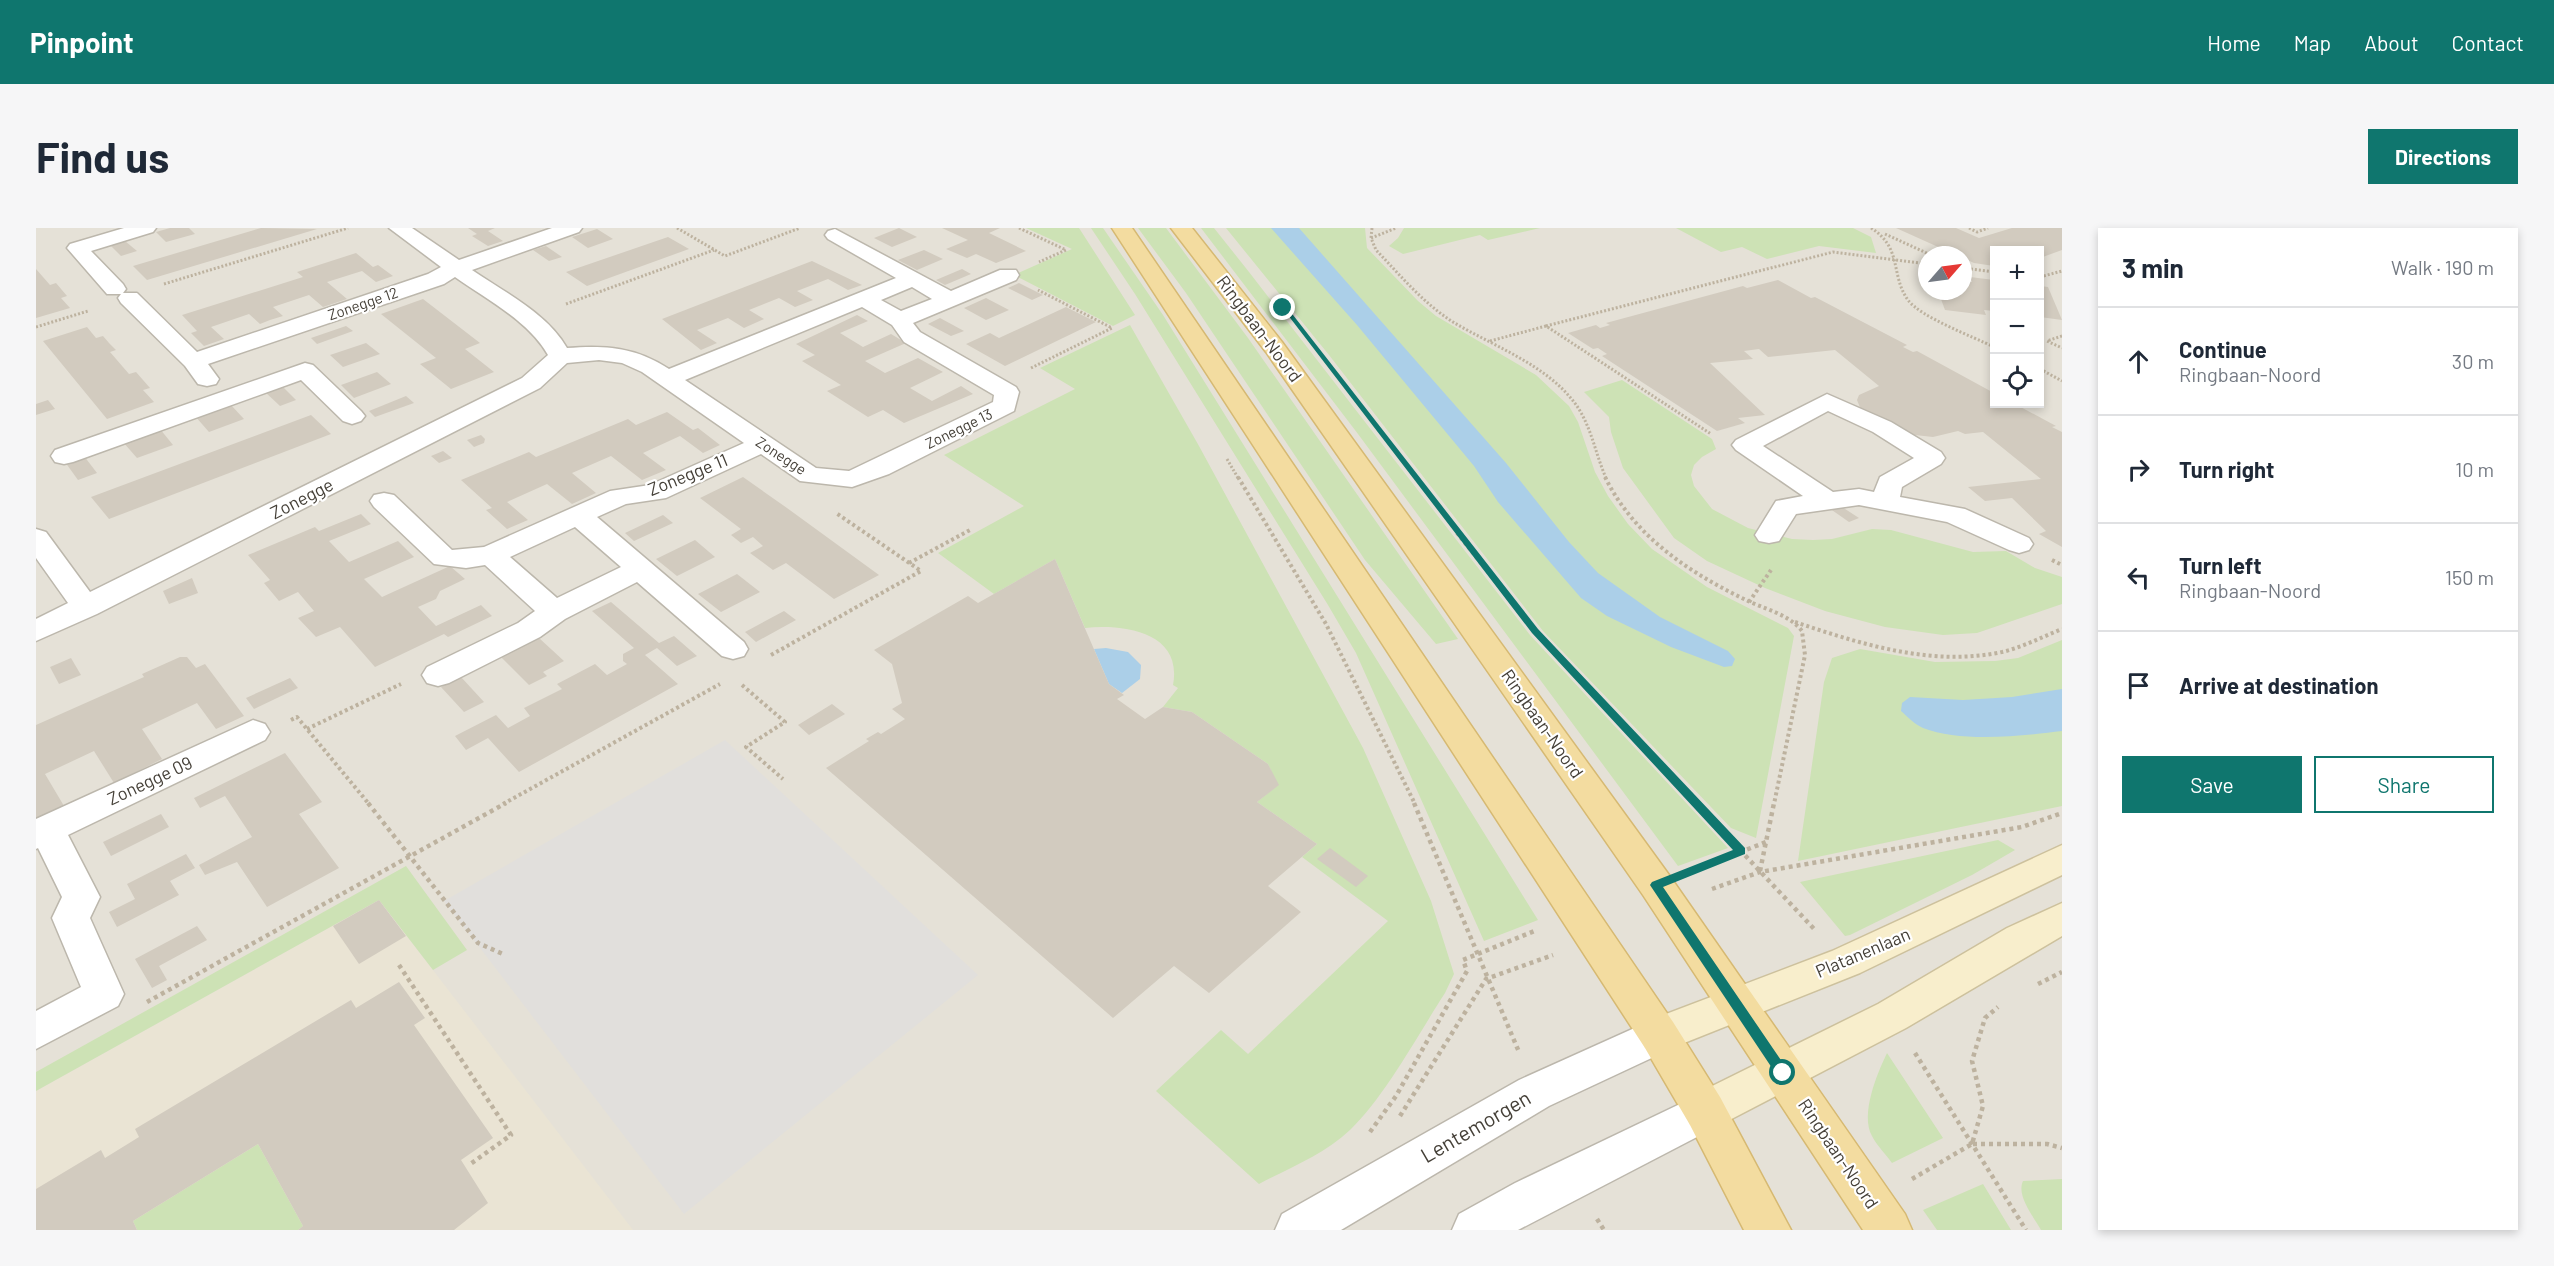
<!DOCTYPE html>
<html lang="en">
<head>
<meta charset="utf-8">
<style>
  body { margin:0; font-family:Barlow,sans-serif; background:#f6f6f7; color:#1f2937 }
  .controls { position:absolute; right:18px; top:18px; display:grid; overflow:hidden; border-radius:0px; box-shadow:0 3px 9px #0003 }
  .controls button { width:54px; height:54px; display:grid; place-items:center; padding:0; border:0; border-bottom:2px solid #e0e1e3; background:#fff; color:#1f2937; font:30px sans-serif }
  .compass { position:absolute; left:1882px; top:18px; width:54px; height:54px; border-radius:50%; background:#fff; box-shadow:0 3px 9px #0003; rotate:62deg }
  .stop { position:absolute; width:18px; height:18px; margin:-14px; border:4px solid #0f766e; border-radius:50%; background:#fff }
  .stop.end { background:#0f766e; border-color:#fff; box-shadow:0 2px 6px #0008 }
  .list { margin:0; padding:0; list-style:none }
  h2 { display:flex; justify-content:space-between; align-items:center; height:78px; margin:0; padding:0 24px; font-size:26px }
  h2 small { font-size:20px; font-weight:400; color:#747a83 }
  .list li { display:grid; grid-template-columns:39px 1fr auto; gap:18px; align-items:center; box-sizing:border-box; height:108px; padding:0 24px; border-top:2px solid #e0e1e3 }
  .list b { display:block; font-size:22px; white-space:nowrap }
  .list p { margin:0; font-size:20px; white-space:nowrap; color:#747a83 }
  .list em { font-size:20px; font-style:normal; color:#747a83 }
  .actions { display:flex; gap:12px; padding:18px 24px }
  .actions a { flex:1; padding:14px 0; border:2px solid #0f766e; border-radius:0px; text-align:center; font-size:21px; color:#0f766e }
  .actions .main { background:#0f766e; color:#fff }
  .icon { flex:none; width:33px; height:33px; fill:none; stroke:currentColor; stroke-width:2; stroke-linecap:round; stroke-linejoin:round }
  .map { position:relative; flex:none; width:2026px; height:1002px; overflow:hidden; border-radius:0px }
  header { display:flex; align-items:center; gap:36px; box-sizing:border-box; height:84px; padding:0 30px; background:#0f766e; color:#fff }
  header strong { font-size:28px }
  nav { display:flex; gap:33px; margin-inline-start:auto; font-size:21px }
  .intro { display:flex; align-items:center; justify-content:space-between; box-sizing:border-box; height:144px; padding:0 36px }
  h1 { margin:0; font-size:42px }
  .button { padding:15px 27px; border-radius:0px; background:#0f766e; color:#fff; font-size:21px; font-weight:700 }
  main { display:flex; gap:36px; padding:0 36px }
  aside { flex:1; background:#fff; border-radius:0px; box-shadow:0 3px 9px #0003 }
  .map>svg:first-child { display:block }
</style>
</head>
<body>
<header>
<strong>Pinpoint</strong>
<nav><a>Home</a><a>Map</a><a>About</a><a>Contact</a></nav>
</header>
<div class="intro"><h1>Find us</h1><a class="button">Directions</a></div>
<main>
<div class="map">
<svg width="2026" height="1002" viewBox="0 0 2026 1002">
  <rect width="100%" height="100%" fill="#f2efe8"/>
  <path fill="#e5e1d7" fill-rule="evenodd" d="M0,0H2026V1002H0ZM1958,22H2004V176H1958ZM1891,27H1927V63H1891Z"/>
  <polygon fill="#eae4d4" points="343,672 597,1002 0,1002 0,863"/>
  <g fill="#cde2b5">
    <polygon points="990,0 1043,0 1099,87 1077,98 978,47 1036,21"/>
    <polygon points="1055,0 1067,0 1127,87 1502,692 1448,713 1320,425 1292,377 1099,66"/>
    <polygon points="1102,0 1130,0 1212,110 1422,411 1400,416 1329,332 1150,65"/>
    <polygon points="1165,0 1178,0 1213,44 1494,407 1692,620 1642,638 1322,206"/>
    <polygon points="1190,0 1329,0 1331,20 1382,73 1400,88 1500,147 1533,178 1542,194 1559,244 1572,268 1592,296 1616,321 1671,359 1752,400 1758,408 1720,610 1695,600 1507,403 1293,127"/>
    <polygon points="1368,0 1504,0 1452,12 1444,7 1367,26 1353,18 1362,10"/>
    <polygon points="1640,0 1817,0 1835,9 1840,25 1783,18 1731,31 1706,19 1685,24"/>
    <path d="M1094,97L1163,218L1327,520L1395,673L1418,746L1409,765C1383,805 1348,870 1314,902C1289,926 1253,940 1223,956L1120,863L1185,802L1212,826L1352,693L1266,629L1281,616L1221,574L1242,557L1232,536L1156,484L1127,479L1142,460L1137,457C1147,404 1088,396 1049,400L1019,331L958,366L902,325L988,278L908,227L1039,161L1004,140Z"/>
    <polygon points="1586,152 1676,211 1680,221 1666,229 1658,237 1655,247 1658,258 1676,281 1712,300 1756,311 1777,312 1796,311 1836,301 1855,302 1937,324 1970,323 1999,340 2026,349 2026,376 1941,405 1907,407 1849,399 1789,383 1729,360 1671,333 1638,310 1587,240 1575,204 1573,189 1548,164"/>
    <polygon points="2026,412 2026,578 1762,633 1788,454 1796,430 1824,421 1899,434 1959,433 1982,430"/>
    <polygon points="1962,612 1979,622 1936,647 1814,707 1809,708 1764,654"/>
    <polygon points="370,638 431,722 397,742 343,672 0,863 0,844"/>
    <path d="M1851,825L1907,910L1856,935C1850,926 1841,918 1836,908C1824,886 1841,846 1851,825Z"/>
    <polygon points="222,916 267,998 262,1002 101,1002 97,993"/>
    <path d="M2026,951V1002H2005C1998,989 1980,968 1987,953Z"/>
    <polygon points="1947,956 1975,1002 1901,1002 1887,982"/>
  </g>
  <polygon fill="#e1dfdc" points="689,512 942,747 648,986 408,673"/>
  <g fill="#abcfe8">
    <polygon points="1235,0 1263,0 1470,235 1533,314 1562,345 1624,389 1692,423 1699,431 1696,438 1688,439 1635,419 1571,388 1545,370 1462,274 1438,238 1321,97"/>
    <polygon points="1070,420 1092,424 1105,437 1104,451 1086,465 1073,456 1058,421"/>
    <path d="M2026,461V503C1986,508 1925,515 1887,500C1878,496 1872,489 1865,483L1866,475L1874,469L1927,472L1976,469Z"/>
  </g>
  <g fill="#d2cbbf">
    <polygon points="134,0 153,0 159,6 130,14 120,4"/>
    <polygon points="225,0 281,1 111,52 97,38"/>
    <polygon points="432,0 459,0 452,3 467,13 452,18 436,8 441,6"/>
    <polygon points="863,0 881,9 856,19 838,10"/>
    <polygon points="906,0 964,0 953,5 990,23 960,35 940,26 931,30 910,21 932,12"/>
    <polygon points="1860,0 1920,0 1943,10 1976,0 2026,0 2026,22 2004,30 2004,22 1958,22 1958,38 1938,35 1927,30 1927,27 1920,27"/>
    <polygon points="561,1 577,11 552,20 536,9"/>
    <polygon points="632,9 653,21 551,58 530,44"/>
    <polygon points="89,13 101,23 85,28 74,17"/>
    <polygon points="510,18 526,29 513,33 497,22"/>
    <polygon points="888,22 907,31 881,42 862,32"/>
    <polygon points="320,25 337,39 342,37 357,48 340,54 326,43 291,54 311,71 287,79 273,67 237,79 247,88 234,92 224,96 213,86 175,99 188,111 168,118 155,105 161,103 146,87 267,49 261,44"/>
    <polygon points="776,33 826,57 812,62 792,51 761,63 777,72 759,79 743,70 713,82 728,91 708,100 692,90 661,102 681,115 665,122 626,91"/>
    <polygon points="0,41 14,57 20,55 31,68 25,70 34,80 0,90"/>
    <polygon points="926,41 935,46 909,57 900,52"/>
    <polygon points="1934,49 1958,52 1958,83 1948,82 1950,87 1909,82 1902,63 1927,63 1927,53 1936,54"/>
    <polygon points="1742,52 1775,70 1779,69 1871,117 1867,119 1877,124 1881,123 1958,165 1958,176 1979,176 2020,198 2016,199 2026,204 2026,319 2003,306 2010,303 1976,270 1949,273 1932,259 2005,251 1947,204 1929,206 1922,203 1897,209 1870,206 1825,182 1821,172 1823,167 1843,158 1799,122 1732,129 1723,121 1708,123 1717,131 1674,135 1729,187 1702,190 1709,195 1681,203 1566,128 1571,126 1562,120 1557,121 1532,105 1560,97 1564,100 1574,97 1570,95 1707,58 1711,60"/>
    <polygon points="983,55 1007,67 996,72 972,60"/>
    <polygon points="2004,58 2012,59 2026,92 2004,89"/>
    <polygon points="950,70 973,82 950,92 928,80"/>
    <polygon points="387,71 444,115 429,121 458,144 415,161 384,136 400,130 345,86"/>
    <polygon points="1030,79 1060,94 969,138 930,116 954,105 963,110"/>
    <polygon points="821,87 832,93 804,105 827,119 855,106 870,115 829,133 849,145 882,130 907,144 874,160 896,173 925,158 937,166 868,195 847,182 832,189 791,163 805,157 766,133 779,127 760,116"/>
    <polygon points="904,90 928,103 915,108 892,96"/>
    <polygon points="310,98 317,103 281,116 275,110"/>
    <polygon points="51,99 60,110 67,108 73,115 80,122 74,124 93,146 100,144 114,160 107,162 118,174 71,191 7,113"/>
    <polygon points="330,115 344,126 307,139 294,127"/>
    <polygon points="341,144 355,156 318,170 305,157"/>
    <polygon points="245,157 260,172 244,178 228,163"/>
    <polygon points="370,168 378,175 339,189 333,183"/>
    <polygon points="12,172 19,181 0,187 0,176"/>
    <polygon points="194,176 208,191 173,204 159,188"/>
    <polygon points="631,184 657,202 662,200 684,217 667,225 644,208 607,225 630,242 606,252 575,228 536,245 560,265 536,276 511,256 471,274 492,292 471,301 450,282 456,280 425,252 493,224 500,229 592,191 600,197"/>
    <polygon points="275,187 295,206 73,291 55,269"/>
    <polygon points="124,201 137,217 101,230 87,214"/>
    <polygon points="445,207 449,211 448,215 438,219 431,212"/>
    <polygon points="407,223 416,230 403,235 395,228"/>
    <polygon points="48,228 61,245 42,252 29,234"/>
    <polygon points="707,249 751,280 843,347 798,371 750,335 737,342 714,325 727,318 717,309 705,315 695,307 705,301 664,270"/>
    <polygon points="1803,277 1823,290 1813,294 1793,280"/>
    <polygon points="325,286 335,296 293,313 313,334 362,313 378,329 328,351 346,369 414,338 429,351 404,363 400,371 382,379 400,398 445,377 456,388 412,409 408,406 339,439 304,399 280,409 262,390 278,383 262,364 243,373 228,355 234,352 212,327 279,299 283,303"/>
    <polygon points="627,287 637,295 598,313 589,305"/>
    <polygon points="659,312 679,329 641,348 620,331"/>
    <polygon points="1019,331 1073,456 1088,467 1081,471 1109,491 1127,479 1156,484 1232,536 1243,557 1221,574 1281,616 1232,658 1265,684 1173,765 1138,738 1077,790 790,540 833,513 830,511 842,504 845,506 869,491 856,481 866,475 856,436 838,422 932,368 942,375"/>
    <polygon points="701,346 724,364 685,384 662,366"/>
    <polygon points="156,350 162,365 133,376 127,363"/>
    <polygon points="575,374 623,415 638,408 661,428 641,438 621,420 609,427 642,456 483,544 452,510 430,522 419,508 460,487 472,500 494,488 488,480 526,461 521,456 559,436 571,447 591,436 587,433 587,426 598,420 556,383"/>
    <polygon points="748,383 760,392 720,414 709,404"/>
    <polygon points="503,410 528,433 507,444 511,448 493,457 465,429"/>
    <polygon points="144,429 151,429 160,440 169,436 208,488 180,501 161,475 106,501 126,531 78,555 58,523 9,546 28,578 0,591 0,497 108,449 106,446"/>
    <polygon points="35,430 45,447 23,456 14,439"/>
    <polygon points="425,449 448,474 428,484 405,459"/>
    <polygon points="254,450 262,460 218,481 210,470"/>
    <polygon points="796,476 809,486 773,507 762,497"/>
    <polygon points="249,525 286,574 263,586 303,640 231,679 201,634 169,647 163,637 216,609 189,568 164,580 158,570"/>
    <polygon points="125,586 133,599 75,628 67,614"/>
    <polygon points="1294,620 1332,648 1320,659 1281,631"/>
    <polygon points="150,626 159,640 134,653 143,667 81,699 73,684 99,671 91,656"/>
    <polygon points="343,672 370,708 323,736 297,698"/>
    <polygon points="161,698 171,712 123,738 131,752 116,760 99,731"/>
    <polygon points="363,754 389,790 378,797 457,910 425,932 452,975 418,1002 262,1002 267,998 222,916 97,993 101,1002 0,1002 0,961 65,922 69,930 103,909 99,901 315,772 320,780"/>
  </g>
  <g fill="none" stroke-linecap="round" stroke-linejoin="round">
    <defs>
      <g id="street">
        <path d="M88,0H120L117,4L55,23L87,56L90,61L87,65H101L161,124L392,46L405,39L353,0H376L423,32L516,0H546L543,4L436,42C468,64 511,85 531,120C570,117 600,119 633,141L860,50L792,11L789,7L792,3L799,1L915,63L964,42H980L983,47L980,52L877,95L884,104L980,159L983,164L978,183L853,246L816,259L764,253L725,226L630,270L590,276L561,289L708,414L712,421L708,428L697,431L686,428L601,354L529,391L504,409L413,455L402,458L391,455L386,447L391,439L482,395L499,383L449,337L430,340L398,336L338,279L334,273L338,267L348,265L358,267L416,322L448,319L574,263L614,257L708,215L606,144L586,135L563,132L531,135L504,160L61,386L0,413V391L32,375L0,330V301L10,304L54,364L486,150L512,127C493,93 450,71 419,49L408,56L172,136L183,151L180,156L171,158L162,156L149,138L85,75L82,70L85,66H71L31,20L34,16ZM876,59L896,71L865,83L845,72ZM826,79L856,97L868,114L958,167L957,174L813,243L780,240L649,152ZM539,299L585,339L521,370L474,329Z"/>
        <polygon points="269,135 277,137 325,183 329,188 325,193 316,196 307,193 265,152 37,234 28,236 19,234 15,228 19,222"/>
        <path d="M1791,166L1855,194L1905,224L1909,230L1905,236L1866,259L1864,269L1929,281L1993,310L1997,316L1993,322L1983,325L1973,322L1911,294L1823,277L1760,286L1743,313L1733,315L1723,313L1719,307L1740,273L1767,268L1700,222L1696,217L1700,212ZM1792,183L1837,204L1878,230L1844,249L1838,264L1823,261L1797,264L1727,218Z"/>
        <polygon points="217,492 229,496 234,504 229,512 32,607 64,669 54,690 88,766 82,778 0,821 0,783 45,759 16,690 26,669 2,620 0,621 0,591"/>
        <polygon points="1623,789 1637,794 1643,807 1637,820 1513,878 1305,1002 1239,1002 1246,986 1483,852"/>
        <polygon points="1669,864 1684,869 1690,883 1684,897 1482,1002 1416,1002 1423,986 1479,955"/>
      </g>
      <g id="secondary">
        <polygon points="2026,617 2026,647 1824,745 1623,825 1609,820 1603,807 1609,794 1796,723"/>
        <polygon points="2026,675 2026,708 1870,800 1684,897 1669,902 1654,897 1648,883 1654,869 1842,776 1971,700"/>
      </g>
      <g id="primary">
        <polygon points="1076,0 1096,0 1637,794 1684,869 1755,1002 1708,1002 1654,897 1609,820"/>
        <polygon points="1135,0 1156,0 1246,114 1633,647 1869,986 1876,1002 1827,1002 1607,667 1230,124"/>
      </g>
    </defs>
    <use href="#street" stroke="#bcb7ac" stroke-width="3"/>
    <use href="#secondary" stroke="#cdc19d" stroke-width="3"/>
    <use href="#primary" stroke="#d6b972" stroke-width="3"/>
    <g stroke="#bdb29f" stroke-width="3" stroke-dasharray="2 2" stroke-linecap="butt">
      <polyline points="641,0 689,28 764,0"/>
      <polyline points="983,0 1030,22 1003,34"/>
      <path d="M1336,0L1335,10L1340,22C1364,47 1387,75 1417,94C1457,118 1509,136 1538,174C1555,196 1559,225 1570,250"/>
      <path d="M1835,0C1867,20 1854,47 1872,72C1884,89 1938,109 1958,119"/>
      <polyline points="1933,0 1941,4 1952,0"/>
      <polyline points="1849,6 1895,27"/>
      <polyline points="1335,10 1360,0"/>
      <polyline points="1927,40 1958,44"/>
      <polyline points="2004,49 2026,43"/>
      <polyline points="128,56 312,0"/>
      <polyline points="530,76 678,22"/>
      <polyline points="1510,98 1797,24 1891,36"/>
      <polyline points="0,99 52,83"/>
      <polyline points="2026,108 2011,113 2026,120"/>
      <polyline points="1454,113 1510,98 1675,206"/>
      <polyline points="995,140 1076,100 1002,62"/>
      <polyline points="2004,141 2026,153"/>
      <polyline points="1191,231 1202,250"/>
    </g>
    <g stroke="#bdb29f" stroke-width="4" stroke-dasharray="3 3" stroke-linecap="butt">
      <polyline points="1202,249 1290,396 1379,576"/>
      <path d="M1569,249C1598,308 1652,344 1710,372C1728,381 1753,386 1766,403L1769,427L1738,576"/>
      <polyline points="1421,305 1499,403 1661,576"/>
      <polyline points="2016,332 2026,337"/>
      <polyline points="873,335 934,302"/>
      <polyline points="1713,374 1735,342"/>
      <path d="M1759,394C1825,416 1896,439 1966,424C1987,419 2006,409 2026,401"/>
      <polyline points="735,427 885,343 800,285"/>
      <polyline points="706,457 749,494 710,519 747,551"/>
      <polyline points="255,492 261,489 333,576"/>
      <polyline points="271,501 365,456"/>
      <polyline points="467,576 684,456"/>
    </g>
    <g stroke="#bdb29f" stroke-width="4.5" stroke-dasharray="4 4" stroke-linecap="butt">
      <polyline points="332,575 442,715 467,726"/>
      <polyline points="1378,575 1483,824"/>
      <polyline points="1660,575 1780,703"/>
      <polyline points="1659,642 1730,614"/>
      <polyline points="1724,643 1738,575"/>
      <polyline points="1676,661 1724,644 1986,599 2026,585"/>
      <polyline points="363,737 475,907 433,937"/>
      <polyline points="2002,756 2026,744"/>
      <polyline points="111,774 470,575"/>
      <polyline points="1879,825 1990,1002"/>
      <polyline points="1364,888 1450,751 1517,727"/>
      <polyline points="1334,904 1360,868 1431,743 1427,732 1501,702"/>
      <polyline points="1937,916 2011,916 2026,920"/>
      <polyline points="1876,951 1936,916 1947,878 1936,833 1949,790 1962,779"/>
      <polyline points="1561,991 1568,1002"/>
    </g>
    <use href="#street" fill="#fff" fill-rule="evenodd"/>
    <use href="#secondary" fill="#f8eecc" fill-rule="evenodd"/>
    <use href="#primary" fill="#f3dca0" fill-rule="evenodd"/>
  </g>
  <polygon fill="#0f766e" points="1245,78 1250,78 1502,401 1709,620 1709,626 1627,659 1751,841 1751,849 1742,849 1614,657 1616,654 1697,622 1496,405"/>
  <g text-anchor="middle" stroke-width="4.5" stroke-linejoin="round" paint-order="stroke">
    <g font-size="15" fill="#454038" stroke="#fff">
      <text transform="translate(327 76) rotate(-19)" y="5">Zonegge 12</text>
      <text transform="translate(923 201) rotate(-26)" y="5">Zonegge 13</text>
      <text transform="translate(745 228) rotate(33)" y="5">Zonegge</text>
    </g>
    <g font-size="18" fill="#454038" stroke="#fff">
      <text transform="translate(1223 101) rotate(53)" y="6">Ringbaan-Noord</text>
      <text transform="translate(652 247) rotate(-22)" y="6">Zonegge 11</text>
      <text transform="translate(266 271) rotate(-27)" y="6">Zonegge</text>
      <text transform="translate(1506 496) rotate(55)" y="6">Ringbaan-Noord</text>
      <text transform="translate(114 553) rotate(-25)" y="6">Zonegge 09</text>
      <text transform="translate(1827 725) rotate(-23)" y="6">Platanenlaan</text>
      <text transform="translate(1802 926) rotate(56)" y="6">Ringbaan-Noord</text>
    </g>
    <g font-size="21" fill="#454038" stroke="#fff">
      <text transform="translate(1440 899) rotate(-30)" y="7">Lentemorgen</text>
    </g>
  </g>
</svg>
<div class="controls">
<button>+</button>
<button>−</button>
<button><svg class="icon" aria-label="locate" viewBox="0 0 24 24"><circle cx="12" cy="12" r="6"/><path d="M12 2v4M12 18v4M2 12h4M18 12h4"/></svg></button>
</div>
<svg class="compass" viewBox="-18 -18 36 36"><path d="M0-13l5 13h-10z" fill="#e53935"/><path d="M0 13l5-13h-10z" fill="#747a83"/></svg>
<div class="stop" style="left:1747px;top:845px"></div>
<div class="stop end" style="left:1247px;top:80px"></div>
</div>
<aside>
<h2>3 min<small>Walk · 190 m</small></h2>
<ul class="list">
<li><svg class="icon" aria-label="ahead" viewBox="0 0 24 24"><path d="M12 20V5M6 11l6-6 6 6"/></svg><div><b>Continue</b><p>Ringbaan-Noord</p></div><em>30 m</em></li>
<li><svg class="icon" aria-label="right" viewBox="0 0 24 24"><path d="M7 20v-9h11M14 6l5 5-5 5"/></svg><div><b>Turn right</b></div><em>10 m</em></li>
<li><svg class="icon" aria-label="left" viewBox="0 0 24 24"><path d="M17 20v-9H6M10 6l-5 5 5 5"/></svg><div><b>Turn left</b><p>Ringbaan-Noord</p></div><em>150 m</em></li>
<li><svg class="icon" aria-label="arrive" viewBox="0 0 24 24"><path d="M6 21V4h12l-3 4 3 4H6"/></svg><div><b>Arrive at destination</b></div></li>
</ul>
<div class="actions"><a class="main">Save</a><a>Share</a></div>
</aside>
</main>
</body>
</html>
